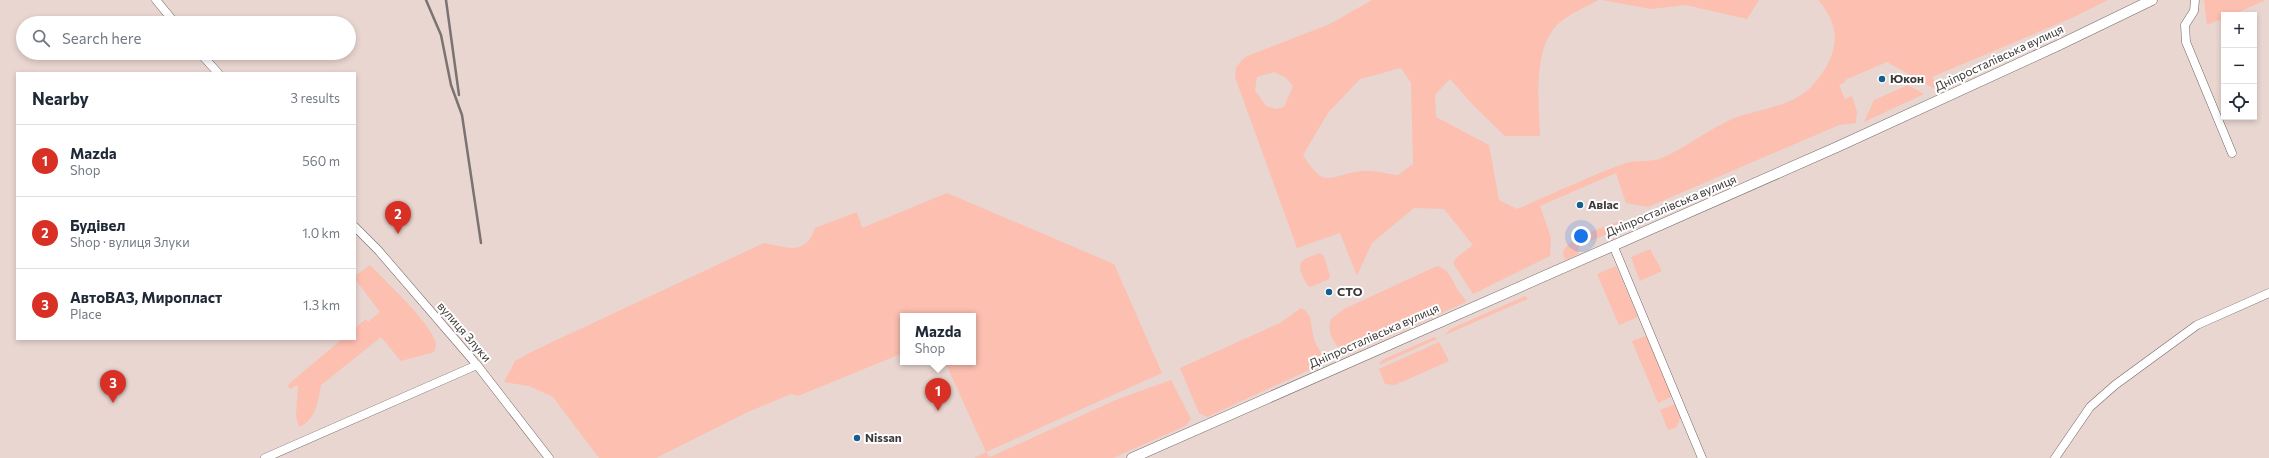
<!DOCTYPE html>
<html lang="en">
<head>
<meta charset="utf-8">
<style>
  body { margin:0; font-family:Commissioner,sans-serif; background:#f2f2f3; color:#1f2937 }
  .controls { position:absolute; right:12px; top:12px; display:grid; overflow:hidden; border-radius:0px; box-shadow:0 2px 6px #0003 }
  .controls button { width:36px; height:36px; display:grid; place-items:center; padding:0; border:0; border-bottom:1px solid #e0e1e3; background:#fff; color:#1f2937; font:20px sans-serif }
  .you { position:absolute; left:1581px; top:236px; width:14px; height:14px; margin:-10px; border:3px solid #fff; border-radius:50%; background:#1a73e8; box-shadow:0 0 0 6px #1a73e833 }
  .badge { display:grid; place-items:center; width:26px; height:26px; border-radius:50%; background:#d93025; color:#fff; font-size:13px; font-weight:700 }
  .pin { position:absolute; translate:-50% -33px; filter:drop-shadow(0 1px 2px #0008) }
  .pin::after { content:''; position:absolute; top:21px; width:14px; height:12px; background:inherit; clip-path:polygon(0 0,100% 0,50% 100%) }
  .popup { position:absolute; left:900px; top:313px; width:76px; height:52px; box-sizing:border-box; display:grid; place-content:center; border-radius:0px; background:#fff; filter:drop-shadow(0 1px 3px #0005); font-size:13px; white-space:nowrap; color:#747a83 }
  .popup b { font-size:15px; color:#1f2937 }
  .popup::after { content:''; position:absolute; left:50%; top:100%; margin-left:-8px; border:8px solid transparent; border-top-color:#fff }
  .list { margin:0; padding:0; list-style:none }
  h2 { display:flex; justify-content:space-between; align-items:center; height:52px; margin:0; padding:0 16px; font-size:17px }
  h2 small { font-size:13px; font-weight:400; color:#747a83 }
  .list li { display:grid; grid-template-columns:26px 1fr auto; gap:12px; align-items:center; box-sizing:border-box; height:72px; padding:0 16px; border-top:1px solid #e0e1e3 }
  .list b { display:block; font-size:15px; white-space:nowrap }
  .list p { margin:0; font-size:13px; white-space:nowrap; color:#747a83 }
  .list em { font-size:13px; font-style:normal; color:#747a83 }
  .icon { flex:none; width:22px; height:22px; fill:none; stroke:currentColor; stroke-width:2; stroke-linecap:round; stroke-linejoin:round }
  .map { position:relative; flex:none; width:2269px; height:458px; overflow:hidden }
  .search { position:absolute; background:#fff; box-shadow:0 2px 6px #0003; left:16px; top:16px; width:340px; height:44px; display:flex; align-items:center; gap:10px; box-sizing:border-box; padding:0 14px; border-radius:22px; color:#747a83; font-size:15px }
  .panel { position:absolute; background:#fff; box-shadow:0 2px 6px #0003; left:16px; top:72px; width:340px; height:268px; border-radius:0px }
  .map>svg:first-child { display:block }
</style>
</head>
<body>
<div class="map">
<svg width="2269" height="458" viewBox="0 0 2269 458">
  <rect width="100%" height="100%" fill="#ede3e0"/>
  <path fill="#e9d6d1" fill-rule="evenodd" d="M0,0H2269V458H0ZM2224,15H2254V117H2224ZM23,23H349V53H23ZM17,73H355V339H17ZM903,316H973V362H903Z"/>
  <g fill="#fcbfb0" fill-rule="evenodd">
    <path d="M1372,0H1598C1586,7 1569,14 1558,24C1532,49 1539,104 1540,136H1505L1474,106L1450,79L1435,95L1436,117L1489,145L1499,200L1517,209C1553,194 1589,176 1626,163C1636,160 1648,162 1659,159C1683,150 1704,132 1728,121C1755,108 1791,109 1813,85C1838,56 1844,29 1818,0H2108L2074,17L1932,77L1937,86L1933,88L1887,62L1845,80V82L1839,85L1845,99L1852,96L1857,112L1856,123L1839,125L1648,207L1626,203L1616,173L1540,206L1551,238L1550,256L1473,294L1453,263L1457,257L1473,245L1444,209L1414,208L1372,243L1357,276L1340,233L1297,248L1235,77L1236,67L1245,57L1330,24ZM1401,68L1411,83L1413,164L1398,175C1387,174 1372,170 1361,171C1327,176 1325,190 1303,155L1328,113L1360,79ZM1274,72L1285,77L1293,86L1284,107L1275,109L1266,106L1255,90L1257,77Z"/>
    <polygon points="1602,0 1759,0 1747,19 1686,5 1651,9"/>
    <polygon points="2204,0 2266,0 2232,15 2224,15 2224,18 2207,25"/>
    <polygon points="1908,85 1924,94 1864,122 1874,100"/>
    <path d="M947,193L1114,264L1162,373L986,452L990,457L1118,399L1171,380L1191,419L1185,426L1113,458H974L986,452L945,362H973V316H903V353L798,396L791,394L748,412L656,458H599L553,397L529,386L504,382L515,361L531,352L764,243C787,247 805,257 815,228L857,212L862,228Z"/>
    <path d="M1621,221L1626,227L1625,232L1616,235L1612,232L1579,246L1578,254L1566,260C1550,242 1609,225 1621,221Z"/>
    <polygon points="1650,249 1662,271 1640,281 1631,257"/>
    <path d="M1320,253L1324,256L1330,276L1329,279L1311,287C1306,285 1305,281 1303,277C1295,259 1305,259 1320,253Z"/>
    <path d="M370,265C387,283 429,321 436,343C436,347 435,349 434,352L401,361L381,337L321,385C318,401 316,420 299,427L296,416L298,385L290,389L288,386L290,383L342,339H355V328L366,319L368,322L380,312L355,279V276Z"/>
    <path d="M1437,266C1451,270 1451,280 1458,290C1460,294 1464,297 1466,301L1464,303L1354,352L1348,353C1335,348 1326,333 1331,319L1344,309Z"/>
    <polygon points="1616,266 1638,317 1619,325 1597,274"/>
    <polygon points="1525,296 1528,299 1445,335 1450,329"/>
    <polygon points="1301,308 1305,310 1310,317 1314,340 1323,357 1320,365 1207,417 1199,413 1180,368 1280,323"/>
    <polygon points="1648,335 1673,396 1658,403 1632,341"/>
    <polygon points="1434,337 1437,339 1379,365 1382,360"/>
    <polygon points="1439,342 1449,361 1395,385 1385,384 1379,369"/>
    <polygon points="1678,403 1682,414 1676,428 1668,430 1660,410"/>
  </g>
  <g fill="none" stroke-linecap="round" stroke-linejoin="round">
    <defs>
      <g id="minor">
        <polyline points="156,0 175,23"/>
        <polyline points="2195,0 2194,11 2185,25 2186,42 2232,153"/>
        <polyline points="200,53 218,73"/>
        <polyline points="355,227 378,250 477,365 549,458"/>
        <polyline points="1613,245 1702,458"/>
        <polyline points="265,458 477,365"/>
        <polyline points="2055,458 2090,407 2115,385 2197,325 2269,293"/>
      </g>
      <polyline id="tertiary" points="1132,458 1837,147 2059,45 2152,0"/>
    </defs>
    <use href="#minor" stroke="#726967" stroke-width="9"/>
    <use href="#tertiary" stroke="#726967" stroke-width="11"/>
    <use href="#minor" stroke="#fff" stroke-width="8"/>
    <use href="#tertiary" stroke="#fff" stroke-width="10"/>
    <g stroke="#797371" stroke-width="2.5">
      <polyline points="426,0 441,35 451,85 462,115 481,243"/>
      <polyline points="446,0 459,95"/>
    </g>
  </g>
  <g fill="#145e92" stroke="#fff" stroke-width="1.5">
    <circle cx="1882" cy="79" r="4"/>
    <circle cx="1580" cy="205" r="4"/>
    <circle cx="1329" cy="292" r="4"/>
    <circle cx="857" cy="438" r="4"/>
  </g>
  <g text-anchor="middle" stroke-width="4" stroke-linejoin="round" paint-order="stroke">
    <g font-size="12" fill="#3e3a39" stroke="#fff">
      <text transform="translate(1999 58) rotate(-25)" y="4">Дніпросталівська вулиця</text>
      <text transform="translate(1671 206) rotate(-23)" y="4">Дніпросталівська вулиця</text>
      <text transform="translate(464 332) rotate(49)" y="4">вулиця Злуки</text>
      <text transform="translate(1374 336) rotate(-24)" y="4">Дніпросталівська вулиця</text>
    </g>
    <g font-size="12" font-weight="bold" fill="#3e3a39" stroke="#fff" text-anchor="start">
      <text x="1890" y="83">Юкон</text>
      <text x="1588" y="209">Авіас</text>
      <text x="1337" y="296">СТО</text>
      <text x="865" y="442">Nissan</text>
    </g>
  </g>
</svg>
<div class="controls">
<button>+</button>
<button>−</button>
<button><svg class="icon" aria-label="locate" viewBox="0 0 24 24"><circle cx="12" cy="12" r="6"/><path d="M12 2v4M12 18v4M2 12h4M18 12h4"/></svg></button>
</div>
<div class="you"></div>
<div class="pin badge" style="left:938px;top:411px">1</div>
<div class="popup"><b>Mazda</b>Shop</div>
<div class="pin badge" style="left:398px;top:234px">2</div>
<div class="pin badge" style="left:113px;top:403px">3</div>
<div class="search"><svg class="icon" aria-label="search" viewBox="0 0 24 24"><circle cx="10" cy="10" r="6"/><path d="M15 15l6 6"/></svg>Search here</div>
<section class="panel">
<h2>Nearby<small>3 results</small></h2>
<ul class="list">
<li><span class="badge">1</span><div><b>Mazda</b><p>Shop</p></div><em>560 m</em></li>
<li><span class="badge">2</span><div><b>Будівел</b><p>Shop · вулиця Злуки</p></div><em>1.0 km</em></li>
<li><span class="badge">3</span><div><b>АвтоВАЗ, Миропласт</b><p>Place</p></div><em>1.3 km</em></li>
</ul>
</section>
</div>
</body>
</html>
